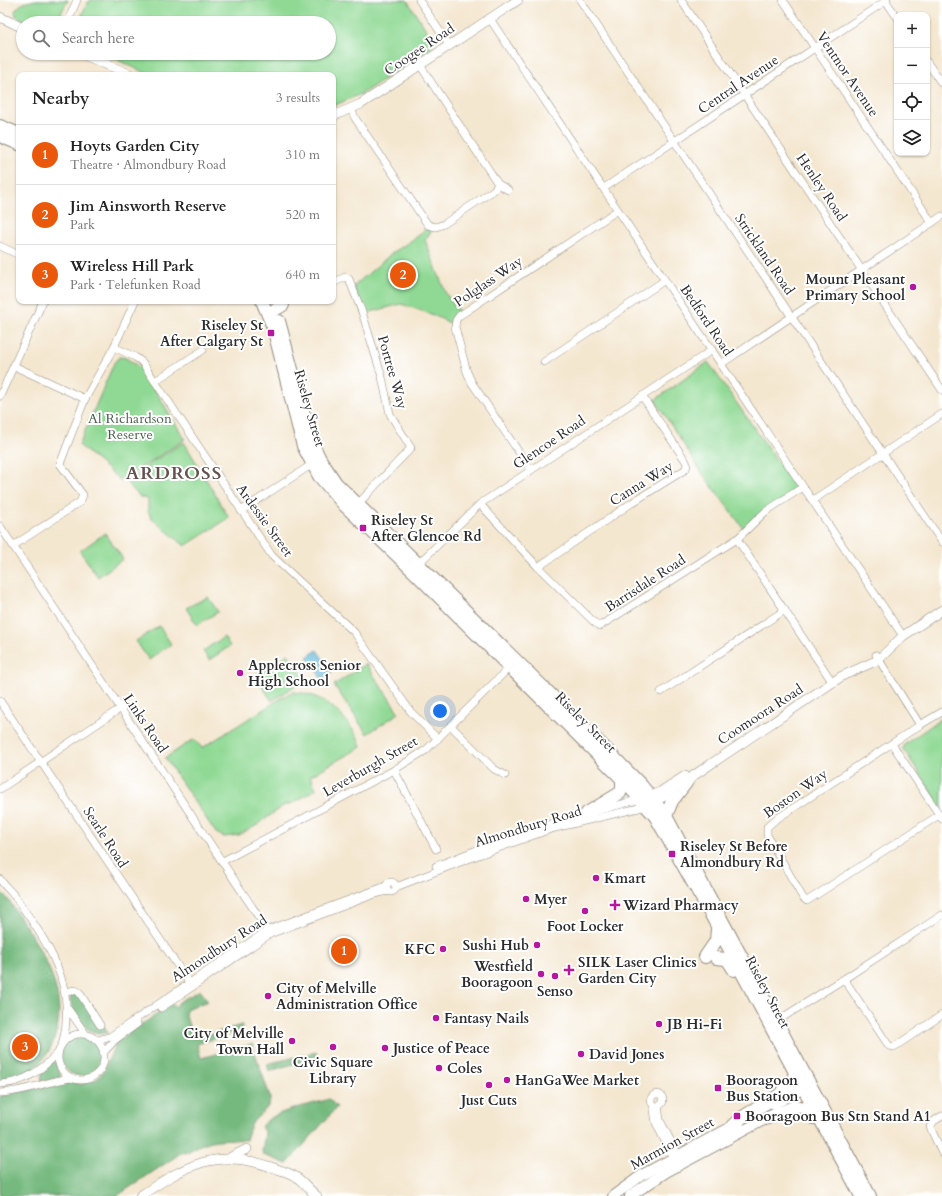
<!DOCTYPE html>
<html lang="en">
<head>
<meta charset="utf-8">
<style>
  body { margin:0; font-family:Cardo,serif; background:#f2f2f2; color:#222 }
  .controls { position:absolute; right:12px; top:12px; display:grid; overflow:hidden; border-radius:8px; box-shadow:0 1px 3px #0004 }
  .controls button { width:36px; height:36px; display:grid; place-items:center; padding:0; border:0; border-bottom:1px solid #e0e0e0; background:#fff; color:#222; font:20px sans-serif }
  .you { position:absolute; left:440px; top:711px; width:14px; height:14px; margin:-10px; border:3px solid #fff; border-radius:50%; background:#1a73e8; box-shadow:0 0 0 6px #1a73e833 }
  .badge { display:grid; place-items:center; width:26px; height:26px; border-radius:50%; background:#ea580c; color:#fff; font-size:13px; font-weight:700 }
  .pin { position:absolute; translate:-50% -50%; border:2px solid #fff; box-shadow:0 1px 4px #0006 }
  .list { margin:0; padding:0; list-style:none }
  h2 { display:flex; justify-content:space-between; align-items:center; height:52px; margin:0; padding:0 16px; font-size:17px }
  h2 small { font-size:13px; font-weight:400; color:#767676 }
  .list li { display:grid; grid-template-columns:26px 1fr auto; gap:12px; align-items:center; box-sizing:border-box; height:60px; padding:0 16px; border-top:1px solid #e0e0e0 }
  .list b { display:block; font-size:15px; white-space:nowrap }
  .list p { margin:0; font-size:13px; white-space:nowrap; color:#767676 }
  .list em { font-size:13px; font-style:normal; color:#767676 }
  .icon { flex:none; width:22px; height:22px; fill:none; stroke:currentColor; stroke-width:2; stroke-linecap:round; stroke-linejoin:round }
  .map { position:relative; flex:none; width:942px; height:1196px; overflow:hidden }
  .search { position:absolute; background:#fff; box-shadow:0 1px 3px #0004; left:16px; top:16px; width:320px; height:44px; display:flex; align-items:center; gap:10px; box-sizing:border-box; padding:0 14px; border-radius:22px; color:#767676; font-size:15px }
  .panel { position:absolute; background:#fff; box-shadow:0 1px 3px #0004; left:16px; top:72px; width:320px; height:232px; border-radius:8px }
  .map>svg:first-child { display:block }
</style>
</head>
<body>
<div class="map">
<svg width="942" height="1196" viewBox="0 0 942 1196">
  <rect width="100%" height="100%" fill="#fff"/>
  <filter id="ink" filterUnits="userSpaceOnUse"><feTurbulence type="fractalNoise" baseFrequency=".025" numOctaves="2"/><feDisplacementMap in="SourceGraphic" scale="8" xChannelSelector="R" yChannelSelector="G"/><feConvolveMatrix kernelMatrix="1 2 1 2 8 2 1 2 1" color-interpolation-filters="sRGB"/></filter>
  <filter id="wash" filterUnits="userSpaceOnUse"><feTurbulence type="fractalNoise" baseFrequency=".012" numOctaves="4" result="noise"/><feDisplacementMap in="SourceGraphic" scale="16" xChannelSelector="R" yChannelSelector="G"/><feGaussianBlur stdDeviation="0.9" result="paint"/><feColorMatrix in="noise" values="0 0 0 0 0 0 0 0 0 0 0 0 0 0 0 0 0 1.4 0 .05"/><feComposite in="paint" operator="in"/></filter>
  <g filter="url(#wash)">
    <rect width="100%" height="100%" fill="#f4e7d0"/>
    <g fill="#90d994" stroke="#5e8260">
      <path d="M36,0H68L56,23H31L16,16L15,11C20,3 27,2 36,0Z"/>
      <polygon points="89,0 407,0 433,40 431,48 363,93 333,106 333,75 150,75 102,53 329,53 329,23 78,23"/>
      <polygon points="425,229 432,230 425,240 446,294 459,312 450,323 431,314 401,304 363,314 354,286 391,254 418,236"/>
      <polygon points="119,357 126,358 142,369 185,439 121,481 79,445 114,363"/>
      <polygon points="708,362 796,488 744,529 702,473 655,400"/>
      <polygon points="184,442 229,518 185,546 151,518 148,510 148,499 140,497 127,483 152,462"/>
      <polygon points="105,533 123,559 98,577 80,551"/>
      <polygon points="208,597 218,612 197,625 186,608"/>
      <polygon points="159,626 171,644 149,660 136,641"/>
      <polygon points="224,637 230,646 209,660 203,651"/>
      <polygon points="288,654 305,679 272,701 255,676"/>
      <polygon points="366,664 399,713 367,734 334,685"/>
      <path d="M291,692C321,692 342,712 357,736C359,739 360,744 361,747L310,776L316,789L295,802L283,806L257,825L239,835L224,837L216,833L165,758L194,739L202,748Z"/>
      <polygon points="942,718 942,809 903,748 905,744"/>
    </g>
    <g fill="#74b97e" stroke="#507254">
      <path d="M0,891L8,899C36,942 76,994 51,1047C40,1069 23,1077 0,1080Z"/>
      <path d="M200,990L208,1001L188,1008L185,1013L193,1039L242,1025L243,1030L197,1044L201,1058L252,1044L270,1097C271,1109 259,1114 253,1122C249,1128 248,1134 246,1140C218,1139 210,1138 186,1153L184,1151L117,1196H0V1096L67,1082L82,1084L95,1080L100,1076L105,1068L116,1042L172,1004L175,1008L179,1002Z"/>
      <path d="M72,994H78L102,1022L108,1033C86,1036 72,1018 70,997Z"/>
      <circle cx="81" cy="1056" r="20"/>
      <polygon points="316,1052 317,1057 269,1071 267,1064"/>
      <polygon points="55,1060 61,1077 41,1082 42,1072"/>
      <path d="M329,1099L337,1107L287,1164L264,1155L262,1151L265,1133L261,1127C270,1111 312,1105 329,1099Z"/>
    </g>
    <polygon fill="#5bb6d9" stroke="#437082" points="317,650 332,672 322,679 307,657"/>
  </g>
  <g filter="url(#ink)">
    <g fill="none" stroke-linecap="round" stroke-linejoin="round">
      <defs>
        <g id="street">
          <polyline points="419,0 449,45"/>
          <polyline points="580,0 942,542"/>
          <polyline points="681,0 942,390"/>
          <polyline points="783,0 932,223"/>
          <polyline points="885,0 897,17"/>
          <polyline points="490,19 903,636"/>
          <polyline points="67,23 77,0"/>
          <polyline points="927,62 942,84"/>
          <polyline points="420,65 498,184 508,190"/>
          <polyline points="351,109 355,118 428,225 436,227 444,224 494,190 498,184"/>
          <polyline points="604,188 887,0"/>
          <polyline points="0,246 19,255"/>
          <polyline points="333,283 345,277 349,279 362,312 382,377 390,414 411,448 356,506"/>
          <polyline points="114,347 135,357 142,362 272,556 354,632 411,712 438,739"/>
          <polyline points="544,362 665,280"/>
          <polyline points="721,364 942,216"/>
          <polyline points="14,366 85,399"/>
          <polyline points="155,381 203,350"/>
          <polyline points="0,396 43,301"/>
          <polyline points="531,470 472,383 467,372 455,327 456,320 459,316 618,210"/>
          <polyline points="813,500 942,414"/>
          <polyline points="480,504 538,567 594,622 600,626 737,539 765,512 803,487"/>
          <polyline points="241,511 314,463"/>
          <polyline points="0,526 270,934"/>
          <polyline points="737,539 833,683"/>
          <polyline points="13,546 80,502 83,495 60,464 85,399 114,347 135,301"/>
          <polyline points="416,566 480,504 712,350"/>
          <polyline points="538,567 633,502 686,469 687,464 685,460 642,396"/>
          <polyline points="876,655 920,725"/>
          <polyline points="661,692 785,610"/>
          <polyline points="0,701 192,987"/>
          <polyline points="451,726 494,769 505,775"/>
          <polyline points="892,744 942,819"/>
          <polyline points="394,770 436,849"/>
          <polyline points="0,789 121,708"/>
          <polyline points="939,815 807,901 803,898 767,835 767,827 775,820 920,725 942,712"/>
          <polyline points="223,861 394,770 426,750 510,667"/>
          <polyline points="436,866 474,851 555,822 641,799"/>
          <path d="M0,879C4,886 11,891 16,898C47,942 77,984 63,1041"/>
          <circle cx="391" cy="887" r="5"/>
          <polyline points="396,887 476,856 551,829 647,806"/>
          <polyline points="844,979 889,1046 894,1047 942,1015"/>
          <polyline points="65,992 75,990 79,992 100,1025"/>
          <polyline points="161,1008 270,934 375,894 388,891"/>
          <polyline points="68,1009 85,1033"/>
          <polyline points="777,1021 844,979 942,915"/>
          <circle cx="81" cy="1057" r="23"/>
          <polyline points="98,1040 111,1036 268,930 386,886"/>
          <polyline points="105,1051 115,1040 137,1024"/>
          <path d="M0,1084C24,1083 40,1071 57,1054"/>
          <path d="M0,1093C25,1092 47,1081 71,1078"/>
          <circle cx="657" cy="1100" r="6"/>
          <polyline points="653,1104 656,1123 675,1162"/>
          <polyline points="658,1106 660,1120 680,1159"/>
          <polyline points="942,1116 934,1121 930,1127 942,1153"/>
        </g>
        <g id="secondary">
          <polyline points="0,17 23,28"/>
          <polyline points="79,53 132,75"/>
          <polyline points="333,116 361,104 518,0"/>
          <polyline points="646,798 660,792 685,776"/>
          <polyline points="650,805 689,781 693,776 842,676 878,660 903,636 942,610"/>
          <polyline points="231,1157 247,1149"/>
          <path d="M140,1196C185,1166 216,1147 271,1167C279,1170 289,1172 296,1177C304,1182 309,1190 317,1196"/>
        </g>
        <g id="primary">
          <polyline points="774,1104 809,1085"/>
          <polyline points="613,1196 642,1175 739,1123"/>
          <polyline points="630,1196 666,1172 771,1116"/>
        </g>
        <g id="highway">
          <polyline points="0,126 19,134"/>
          <polyline points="0,136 19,144"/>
          <polyline points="262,301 273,327 303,446 319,476 345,506 412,570 622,779 655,816 710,913 861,1196"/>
          <polyline points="268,314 283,305"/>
          <polyline points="279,321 311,440 320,459 336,483 603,746 642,786 666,816 870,1196"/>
          <polyline points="587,813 620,793 622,789 622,779"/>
          <polyline points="666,816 672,801 686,783"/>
          <polyline points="705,957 716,941 717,929"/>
          <polyline points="716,958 727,959 734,970"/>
          <polyline points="765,1119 796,1106 809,1109 814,1118"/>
          <path d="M732,1126C753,1104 784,1103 795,1074"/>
        </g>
      </defs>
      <use href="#street" stroke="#90897e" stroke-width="8"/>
      <use href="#secondary" stroke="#90897e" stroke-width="10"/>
      <use href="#primary" stroke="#90897e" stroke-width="12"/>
      <use href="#highway" stroke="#90897e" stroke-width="14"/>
      <use href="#street" stroke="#fff" stroke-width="7"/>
      <use href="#secondary" stroke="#fff" stroke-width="9"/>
      <use href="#primary" stroke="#fff" stroke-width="10"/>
      <use href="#highway" stroke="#fff" stroke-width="12"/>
    </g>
  </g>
  <g fill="#b5179e" stroke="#fff" stroke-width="1.5">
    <circle cx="913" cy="287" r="4"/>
    <rect x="267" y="329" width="8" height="8" rx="2"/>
    <rect x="359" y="524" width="8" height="8" rx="2"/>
    <circle cx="240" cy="673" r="4"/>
    <rect x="668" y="850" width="8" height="8" rx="2"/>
    <circle cx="596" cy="878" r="4"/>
    <circle cx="526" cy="899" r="4"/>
    <path d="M613 899h4v4h4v4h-4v4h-4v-4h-4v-4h4z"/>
    <circle cx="585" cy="911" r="4"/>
    <circle cx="537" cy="945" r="4"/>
    <circle cx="443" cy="949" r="4"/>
    <path d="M567 964h4v4h4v4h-4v4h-4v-4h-4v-4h4z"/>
    <circle cx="541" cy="974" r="4"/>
    <circle cx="555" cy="976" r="4"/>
    <circle cx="268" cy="996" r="4"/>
    <circle cx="436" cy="1018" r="4"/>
    <circle cx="659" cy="1024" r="4"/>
    <circle cx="292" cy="1041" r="4"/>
    <circle cx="333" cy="1047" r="4"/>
    <circle cx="385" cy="1048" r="4"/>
    <circle cx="581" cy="1054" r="4"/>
    <circle cx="439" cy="1068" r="4"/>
    <circle cx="507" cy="1080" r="4"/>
    <circle cx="489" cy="1085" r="4"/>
    <rect x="714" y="1084" width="8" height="8" rx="2"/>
    <rect x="733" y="1112" width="8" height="8" rx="2"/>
  </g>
  <g text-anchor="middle" stroke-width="4" stroke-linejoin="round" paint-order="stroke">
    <g font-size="14" fill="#2b2b2b" stroke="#fff">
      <text transform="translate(419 49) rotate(-34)" y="5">Coogee Road</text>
      <text transform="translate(848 74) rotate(56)" y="5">Ventnor Avenue</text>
      <text transform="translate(738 84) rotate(-34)" y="5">Central Avenue</text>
      <text transform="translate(822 187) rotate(56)" y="5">Henley Road</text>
      <text transform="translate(765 254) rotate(56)" y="5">Strickland Road</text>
      <text transform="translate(488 281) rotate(-34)" y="5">Polglass Way</text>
      <text transform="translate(707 320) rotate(56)" y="5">Bedford Road</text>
      <text transform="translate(393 372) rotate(74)" y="5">Portree Way</text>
      <text transform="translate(310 408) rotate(74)" y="5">Riseley Street</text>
      <text transform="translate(549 442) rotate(-34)" y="5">Glencoe Road</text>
      <text transform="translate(641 483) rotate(-32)" y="5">Canna Way</text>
      <text transform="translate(265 520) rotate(54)" y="5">Ardessie Street</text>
      <text transform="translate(645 583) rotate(-33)" y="5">Barrisdale Road</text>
      <text transform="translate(760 714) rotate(-33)" y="5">Coomoora Road</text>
      <text transform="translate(586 722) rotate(45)" y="5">Riseley Street</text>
      <text transform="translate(146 723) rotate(56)" y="5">Links Road</text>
      <text transform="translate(370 766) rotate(-30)" y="5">Leverburgh Street</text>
      <text transform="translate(795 793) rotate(-35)" y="5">Boston Way</text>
      <text transform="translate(528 826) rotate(-17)" y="5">Almondbury Road</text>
      <text transform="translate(106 837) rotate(57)" y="5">Searle Road</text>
      <text transform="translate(219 948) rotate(-33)" y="5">Almondbury Road</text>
      <text transform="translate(768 992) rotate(62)" y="5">Riseley Street</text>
      <text transform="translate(672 1143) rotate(-29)" y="5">Marmion Street</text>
    </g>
    <g font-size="14" font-weight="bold" fill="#2b2b2b" stroke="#fff" text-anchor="start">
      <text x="905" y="284" text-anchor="end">Mount Pleasant<tspan x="905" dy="16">Primary School</tspan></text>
      <text x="263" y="330" text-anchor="end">Riseley St<tspan x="263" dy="16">After Calgary St</tspan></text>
      <text x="371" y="525">Riseley St<tspan x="371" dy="16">After Glencoe Rd</tspan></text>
      <text x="248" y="670">Applecross Senior<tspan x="248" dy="16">High School</tspan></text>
      <text x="680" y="851">Riseley St Before<tspan x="680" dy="16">Almondbury Rd</tspan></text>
      <text x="604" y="883">Kmart</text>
      <text x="534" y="904">Myer</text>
      <text x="623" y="910">Wizard Pharmacy</text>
      <text x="585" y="931" text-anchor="middle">Foot Locker</text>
      <text x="529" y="950" text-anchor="end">Sushi Hub</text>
      <text x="435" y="954" text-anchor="end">KFC</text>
      <text x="578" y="967">SILK Laser Clinics<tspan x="578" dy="16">Garden City</tspan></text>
      <text x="533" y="971" text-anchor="end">Westfield<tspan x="533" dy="16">Booragoon</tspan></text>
      <text x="276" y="993">City of Melville<tspan x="276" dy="16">Administration Office</tspan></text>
      <text x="555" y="996" text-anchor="middle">Senso</text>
      <text x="444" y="1023">Fantasy Nails</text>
      <text x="667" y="1029">JB Hi-Fi</text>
      <text x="284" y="1038" text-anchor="end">City of Melville<tspan x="284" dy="16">Town Hall</tspan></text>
      <text x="393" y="1053">Justice of Peace</text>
      <text x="589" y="1059">David Jones</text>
      <text x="333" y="1067" text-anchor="middle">Civic Square<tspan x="333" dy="16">Library</tspan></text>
      <text x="447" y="1073">Coles</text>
      <text x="515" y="1085">HanGaWee Market</text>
      <text x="726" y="1085">Booragoon<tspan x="726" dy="16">Bus Station</tspan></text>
      <text x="489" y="1105" text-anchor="middle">Just Cuts</text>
      <text x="745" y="1121">Booragoon Bus Stn Stand A1</text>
    </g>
    <g font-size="14" fill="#495f4a" stroke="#fff">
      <text x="130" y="423">Al Richardson<tspan x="130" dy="16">Reserve</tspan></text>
    </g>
    <g font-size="18" font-weight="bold" letter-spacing="1" fill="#64524f" stroke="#fff">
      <text x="174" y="479">ARDROSS</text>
    </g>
  </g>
</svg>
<div class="controls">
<button>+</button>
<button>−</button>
<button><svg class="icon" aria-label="locate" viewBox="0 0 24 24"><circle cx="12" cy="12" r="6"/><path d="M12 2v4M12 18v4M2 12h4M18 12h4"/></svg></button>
<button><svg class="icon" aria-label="layers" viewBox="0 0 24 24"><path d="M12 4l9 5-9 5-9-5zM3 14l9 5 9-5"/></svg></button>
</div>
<div class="you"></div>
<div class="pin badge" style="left:344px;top:951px">1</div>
<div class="pin badge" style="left:403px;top:275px">2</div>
<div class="pin badge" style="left:25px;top:1047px">3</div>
<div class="search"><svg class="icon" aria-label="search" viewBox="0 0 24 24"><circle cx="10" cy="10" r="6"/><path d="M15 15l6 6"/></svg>Search here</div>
<section class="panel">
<h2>Nearby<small>3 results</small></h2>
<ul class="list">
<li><span class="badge">1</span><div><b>Hoyts Garden City</b><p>Theatre · Almondbury Road</p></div><em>310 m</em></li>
<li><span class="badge">2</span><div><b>Jim Ainsworth Reserve</b><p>Park</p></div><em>520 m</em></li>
<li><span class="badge">3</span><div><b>Wireless Hill Park</b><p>Park · Telefunken Road</p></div><em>640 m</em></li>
</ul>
</section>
</div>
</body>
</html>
